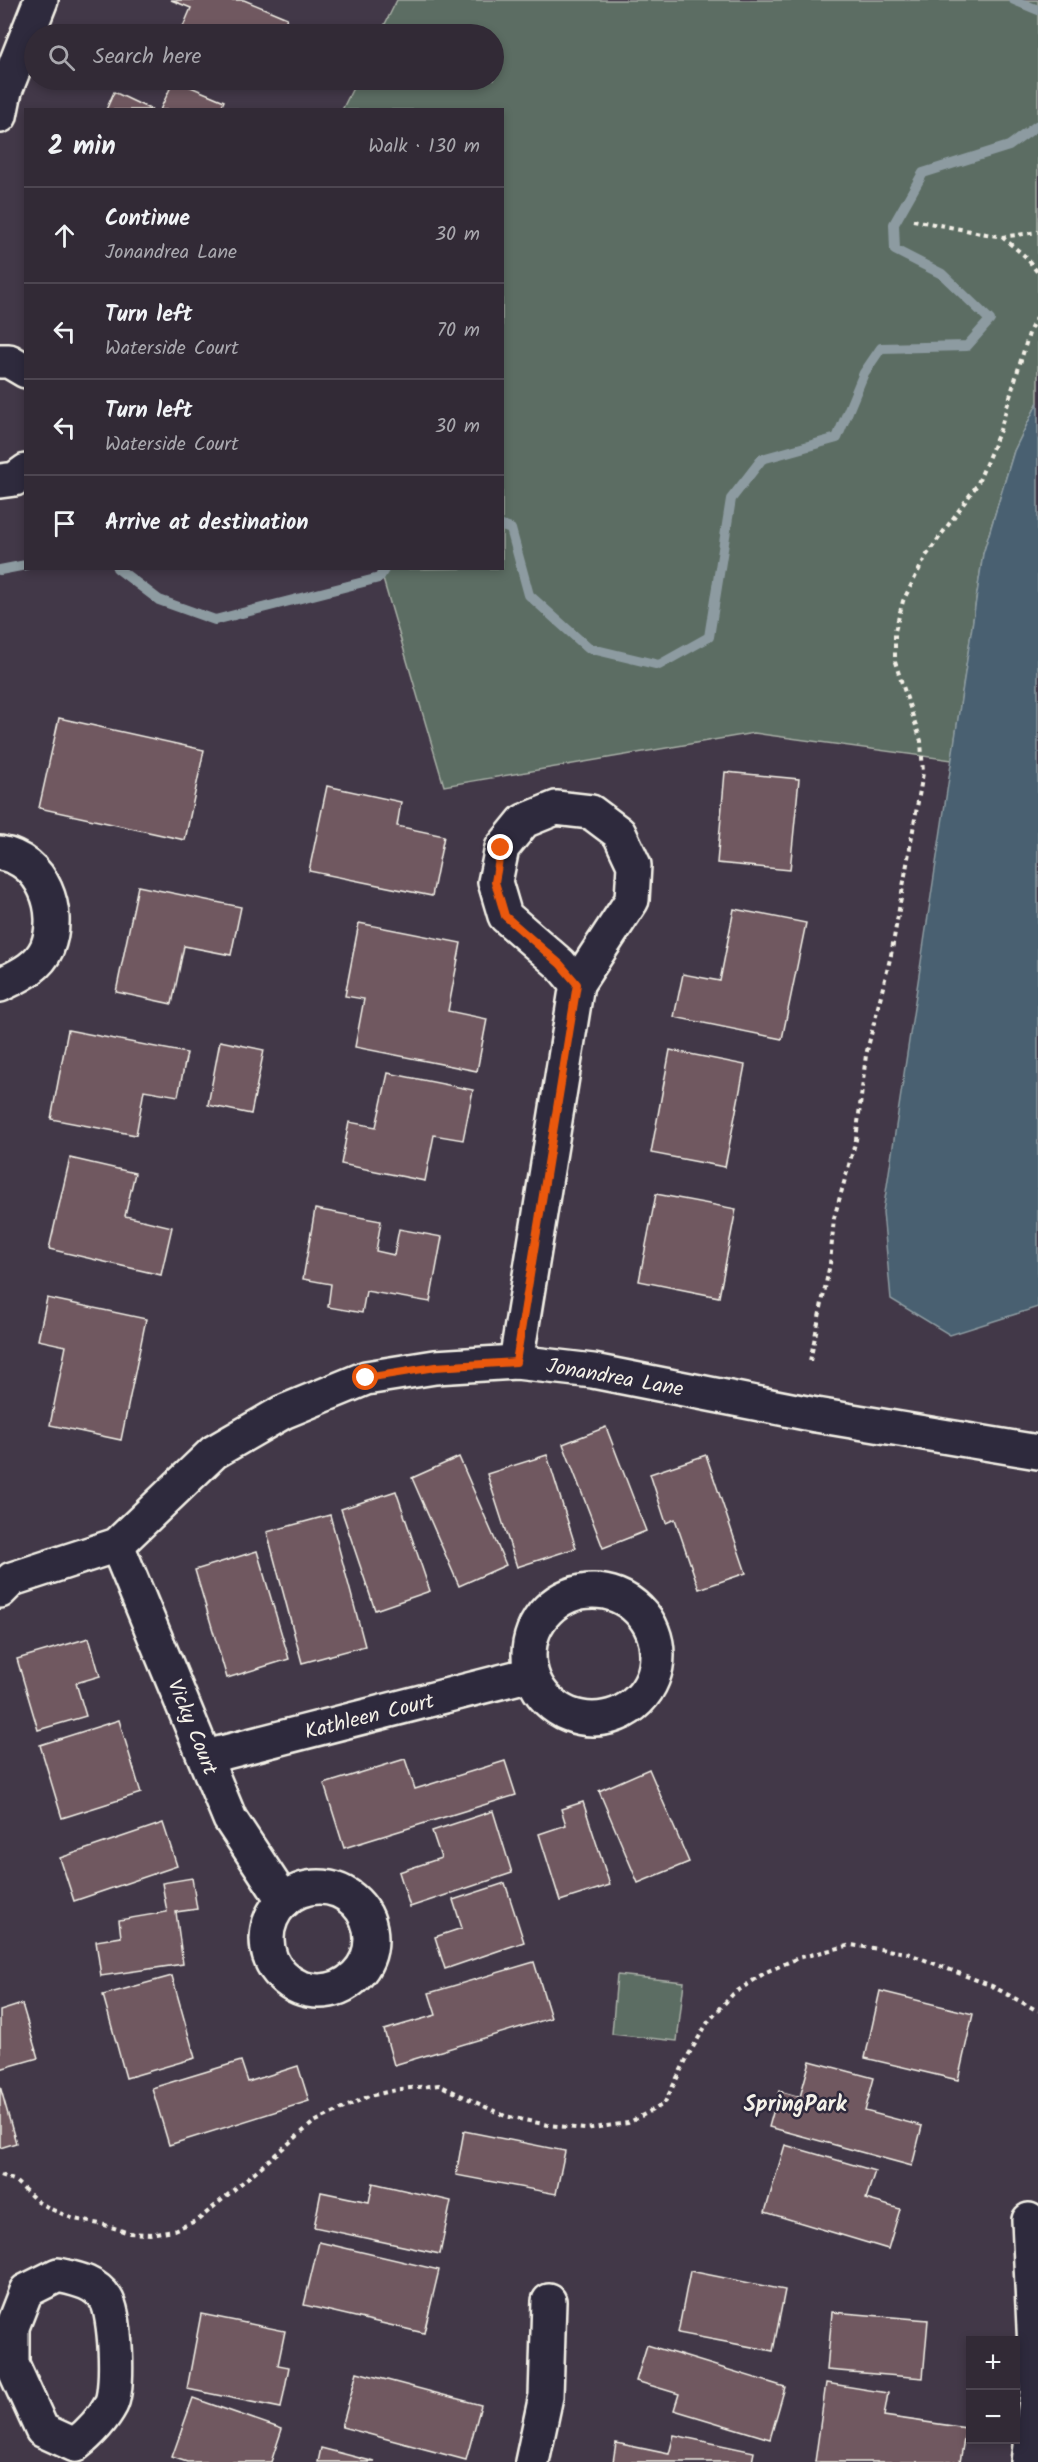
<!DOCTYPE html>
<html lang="en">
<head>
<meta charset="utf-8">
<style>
  body { margin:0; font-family:Kalam,sans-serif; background:#3d3642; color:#f1f3f6 }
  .controls { position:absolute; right:18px; bottom:18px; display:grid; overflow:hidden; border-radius:0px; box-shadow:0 3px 9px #0003 }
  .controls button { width:54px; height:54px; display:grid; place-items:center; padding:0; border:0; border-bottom:2px solid #4d4651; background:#322a36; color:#f1f3f6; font:30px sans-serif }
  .stop { position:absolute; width:18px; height:18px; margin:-14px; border:4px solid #ea580c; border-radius:50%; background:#fff }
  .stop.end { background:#ea580c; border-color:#fff; box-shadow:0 2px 6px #0008 }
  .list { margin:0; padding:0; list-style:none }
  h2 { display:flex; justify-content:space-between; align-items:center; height:78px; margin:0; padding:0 24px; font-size:26px }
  h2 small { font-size:20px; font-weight:400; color:#a8a7ad }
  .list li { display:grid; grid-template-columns:39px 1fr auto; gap:18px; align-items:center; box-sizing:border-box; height:96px; padding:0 24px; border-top:2px solid #4d4651 }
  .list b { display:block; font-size:22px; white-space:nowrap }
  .list p { margin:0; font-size:20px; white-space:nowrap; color:#a8a7ad }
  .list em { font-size:20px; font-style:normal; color:#a8a7ad }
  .icon { flex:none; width:33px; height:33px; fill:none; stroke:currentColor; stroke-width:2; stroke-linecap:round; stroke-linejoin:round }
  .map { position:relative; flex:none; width:1038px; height:2462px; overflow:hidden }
  .search { position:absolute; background:#322a36; box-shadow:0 3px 9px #0003; left:24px; top:24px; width:480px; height:66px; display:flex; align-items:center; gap:15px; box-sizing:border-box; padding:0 21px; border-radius:33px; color:#a8a7ad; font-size:22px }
  .panel { position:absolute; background:#322a36; box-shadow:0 3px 9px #0003; left:24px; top:108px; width:480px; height:462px; border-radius:0px }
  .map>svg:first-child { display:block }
</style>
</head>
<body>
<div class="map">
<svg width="1038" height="2462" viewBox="0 0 1038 2462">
  <rect width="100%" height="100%" fill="#423848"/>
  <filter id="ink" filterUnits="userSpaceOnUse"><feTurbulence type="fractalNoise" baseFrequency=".0167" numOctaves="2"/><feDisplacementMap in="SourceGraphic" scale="12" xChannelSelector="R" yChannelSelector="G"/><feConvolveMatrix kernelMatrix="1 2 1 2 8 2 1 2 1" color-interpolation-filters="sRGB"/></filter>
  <g filter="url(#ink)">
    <g fill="#5c6d64" stroke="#a8afa6" stroke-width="1.5">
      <polygon points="397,0 1038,0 1038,402 1014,451 983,554 952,760 754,733 444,786 380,569 502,568 502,110 342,110 357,80 494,80 494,34 380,34"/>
      <polygon points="617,1975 684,1982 677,2041 612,2034"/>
    </g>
    <polygon fill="#486171" stroke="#8d9ba1" stroke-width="1.5" points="1038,402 1038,1307 950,1335 891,1299 883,1212 983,554 1014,451"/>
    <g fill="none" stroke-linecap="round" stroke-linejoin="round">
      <g stroke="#8d9ba1" stroke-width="10">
        <polyline points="1014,0 1038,10"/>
        <polyline points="502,526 511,529 529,595 588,648 659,665 709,637 731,499 762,459 837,438 864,373 881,348 967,346 990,320 942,274 895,250 894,224 923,173 1009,146 1038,125"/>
        <polyline points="117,568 159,600 215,620 379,578 385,568"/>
        <polyline points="0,570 26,565"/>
      </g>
    </g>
    <g fill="#6f5861" stroke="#f4f1e8" stroke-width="1.5">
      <polygon points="171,0 244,0 287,18 280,34 180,34 191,8"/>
      <polygon points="174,80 224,101 220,110 160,110"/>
      <polygon points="114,92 152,110 106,110"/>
      <polygon points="59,718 204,750 185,840 39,808"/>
      <polygon points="725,772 799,779 790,870 717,863"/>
      <polygon points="327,786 401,802 397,826 444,836 432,896 309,871"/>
      <polygon points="138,886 241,907 231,955 184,946 172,1004 116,992"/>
      <polygon points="734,909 806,923 782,1039 674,1017 683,974 720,981"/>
      <polygon points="359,923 461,943 448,1011 487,1019 477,1071 355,1047 364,999 345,996"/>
      <polygon points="68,1030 187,1053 178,1096 144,1090 136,1135 51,1119"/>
      <polygon points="220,1041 264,1050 251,1114 208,1105"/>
      <polygon points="670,1050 745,1065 725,1167 651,1153"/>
      <polygon points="388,1073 473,1090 463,1140 434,1135 425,1181 341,1164 349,1122 376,1127"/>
      <polygon points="70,1158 135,1173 125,1216 172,1227 161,1275 49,1249"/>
      <polygon points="656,1194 736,1209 719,1297 639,1281"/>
      <polygon points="315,1209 381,1221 376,1251 394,1255 399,1229 442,1237 430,1302 366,1291 362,1313 328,1307 331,1284 303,1279"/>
      <polygon points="47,1298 146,1319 121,1440 50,1425 66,1346 38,1340"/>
      <polygon points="606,1427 646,1531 603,1548 563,1444"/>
      <polygon points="547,1455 576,1548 517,1567 487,1474"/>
      <polygon points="706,1455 746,1573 699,1589 675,1519 666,1523 650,1474"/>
      <polygon points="459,1457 506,1565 459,1586 412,1478"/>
      <polygon points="396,1491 430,1591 375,1610 341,1509"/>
      <polygon points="330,1515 365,1646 302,1663 267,1532"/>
      <polygon points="257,1551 289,1659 227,1678 195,1570"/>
      <polygon points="89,1638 100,1676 76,1683 86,1716 38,1730 17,1659"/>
      <polygon points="119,1720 141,1793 62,1818 40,1745"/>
      <polygon points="405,1759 415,1789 505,1761 516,1795 344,1848 324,1784"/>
      <polygon points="649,1769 689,1862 638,1883 599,1791"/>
      <polygon points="583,1802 610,1885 560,1901 539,1834 566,1825 561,1809"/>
      <polygon points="493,1811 512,1873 410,1907 399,1872 441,1858 432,1831"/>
      <polygon points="163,1823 177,1866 74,1901 60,1858"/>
      <polygon points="192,1878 197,1909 176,1912 183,1964 101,1976 96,1941 121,1937 119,1920 167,1912 162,1883"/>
      <polygon points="505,1883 524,1942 445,1969 435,1937 462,1928 453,1900"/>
      <polygon points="534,1962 551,2018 394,2065 384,2030 436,2015 429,1993"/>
      <polygon points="172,1976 195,2058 126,2078 103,1995"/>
      <polygon points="880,1991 973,2014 958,2080 865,2058"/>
      <polygon points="22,2004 38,2058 0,2069 0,2011"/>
      <polygon points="241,2061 248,2082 298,2066 309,2101 169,2145 152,2088"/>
      <polygon points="810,2061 874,2078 865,2111 922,2126 912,2166 769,2127 779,2091 800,2097"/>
      <polygon points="0,2086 16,2143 0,2148"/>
      <polygon points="464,2131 565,2151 556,2194 456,2175"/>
      <polygon points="785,2145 875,2171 866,2199 900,2209 888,2249 765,2212"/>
      <polygon points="373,2183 451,2201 440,2254 314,2227 321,2192 369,2202"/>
      <polygon points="319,2242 439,2270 424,2333 304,2305"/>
      <polygon points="690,2271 785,2290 773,2351 678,2333"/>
      <polygon points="832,2312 928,2320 923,2378 827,2370"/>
      <polygon points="201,2314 285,2331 278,2365 289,2367 281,2408 187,2389"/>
      <polygon points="647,2345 785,2387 770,2439 674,2410 679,2394 636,2381"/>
      <polygon points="357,2372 481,2405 466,2460 342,2427"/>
      <polygon points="826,2383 888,2393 884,2416 966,2428 960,2462 815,2462"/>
      <polygon points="193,2398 282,2429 271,2462 187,2462 172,2457"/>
      <polygon points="674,2435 754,2452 752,2462 613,2462 616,2443 669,2454"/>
      <polygon points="321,2448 375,2462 318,2462"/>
    </g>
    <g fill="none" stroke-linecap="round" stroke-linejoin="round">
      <defs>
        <g id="minor">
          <polyline points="0,116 5,91 41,0"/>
          <polyline points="0,361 9,361 26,371"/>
          <polyline points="0,481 15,479 26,471"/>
          <polygon points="556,808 591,812 619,833 634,865 632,900 577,984 560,964 505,916 495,882 502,848 524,821"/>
          <path d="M0,853C43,860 62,911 47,948C38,968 18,976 0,985"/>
          <polyline points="516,1362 577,984"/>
          <polyline points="117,1545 230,1819 284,1901"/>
          <circle cx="593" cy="1655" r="64"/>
          <polyline points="0,1591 12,1579 117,1545 214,1452 283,1412 366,1378 435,1367 516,1362 593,1371 816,1415 1038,1452"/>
          <polyline points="206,1757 531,1674"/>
          <circle cx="319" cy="1939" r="52"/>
          <path d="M58,2275C76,2279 95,2282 106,2299C116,2314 119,2388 111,2404C102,2421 90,2433 75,2445L42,2430L12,2364V2327L26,2291Z"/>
          <polyline points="532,2462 546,2396 549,2301"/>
          <polyline points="1028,2462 1037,2392 1029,2220"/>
        </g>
      </defs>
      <use href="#minor" stroke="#f4f1e8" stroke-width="38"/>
      <g stroke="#f4f1e8" stroke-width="4" stroke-dasharray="4.5 4.5" stroke-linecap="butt">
        <polyline points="913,220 1002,237 1038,232"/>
        <polyline points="1002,237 1026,257 1038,273"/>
        <polyline points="810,1361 830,1264 834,1218 856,1140 866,1055 891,955 923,773 921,741 895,662 895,631 903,601 926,556 977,485 1000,430 1030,330 1038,315"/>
        <polyline points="0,2175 14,2180 38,2202 53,2210 74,2219 105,2225 129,2233 150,2234 174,2230 198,2220 314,2122 369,2096 401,2089 439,2085 505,2116 548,2125 585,2129 628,2123 664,2104 689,2054 708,2022 733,1994 766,1972 798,1958 851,1945 907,1953 992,1986 1038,2011"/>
      </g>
      <use href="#minor" stroke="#2f2a3d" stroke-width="33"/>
    </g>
  </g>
  <g fill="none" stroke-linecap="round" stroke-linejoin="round" filter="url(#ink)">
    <polyline stroke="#ea580c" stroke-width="8" points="366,1378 435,1367 516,1362 577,984 560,964 505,916 495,882 501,848"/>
  </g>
  <g text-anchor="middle" stroke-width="5" stroke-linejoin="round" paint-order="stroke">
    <g font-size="21" fill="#f4f1e8" stroke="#2f2a3d">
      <text transform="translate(615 1377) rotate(10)" y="7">Jonandrea Lane</text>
      <text transform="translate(369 1716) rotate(-14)" y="7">Kathleen Court</text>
      <text transform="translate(193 1727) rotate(68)" y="7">Vicky Court</text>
    </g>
    <g font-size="22" font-weight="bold" fill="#f4f1e8" stroke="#2f2a3d">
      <text x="795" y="2111">SpringPark</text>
    </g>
  </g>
</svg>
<div class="controls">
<button>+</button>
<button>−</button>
</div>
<div class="stop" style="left:366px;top:1378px"></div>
<div class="stop end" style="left:501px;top:848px"></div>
<div class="search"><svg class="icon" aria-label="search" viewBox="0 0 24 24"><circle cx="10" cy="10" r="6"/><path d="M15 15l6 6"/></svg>Search here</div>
<section class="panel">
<h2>2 min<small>Walk · 130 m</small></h2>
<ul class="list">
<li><svg class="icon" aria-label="ahead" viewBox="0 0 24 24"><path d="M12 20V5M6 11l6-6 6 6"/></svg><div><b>Continue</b><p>Jonandrea Lane</p></div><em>30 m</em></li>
<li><svg class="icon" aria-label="left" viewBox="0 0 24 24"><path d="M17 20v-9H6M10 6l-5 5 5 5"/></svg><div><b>Turn left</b><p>Waterside Court</p></div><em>70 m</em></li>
<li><svg class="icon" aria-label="left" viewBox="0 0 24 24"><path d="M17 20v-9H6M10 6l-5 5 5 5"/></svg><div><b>Turn left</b><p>Waterside Court</p></div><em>30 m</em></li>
<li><svg class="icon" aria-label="arrive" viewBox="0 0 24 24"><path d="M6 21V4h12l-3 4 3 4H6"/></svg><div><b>Arrive at destination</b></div></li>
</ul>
</section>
</div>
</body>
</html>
